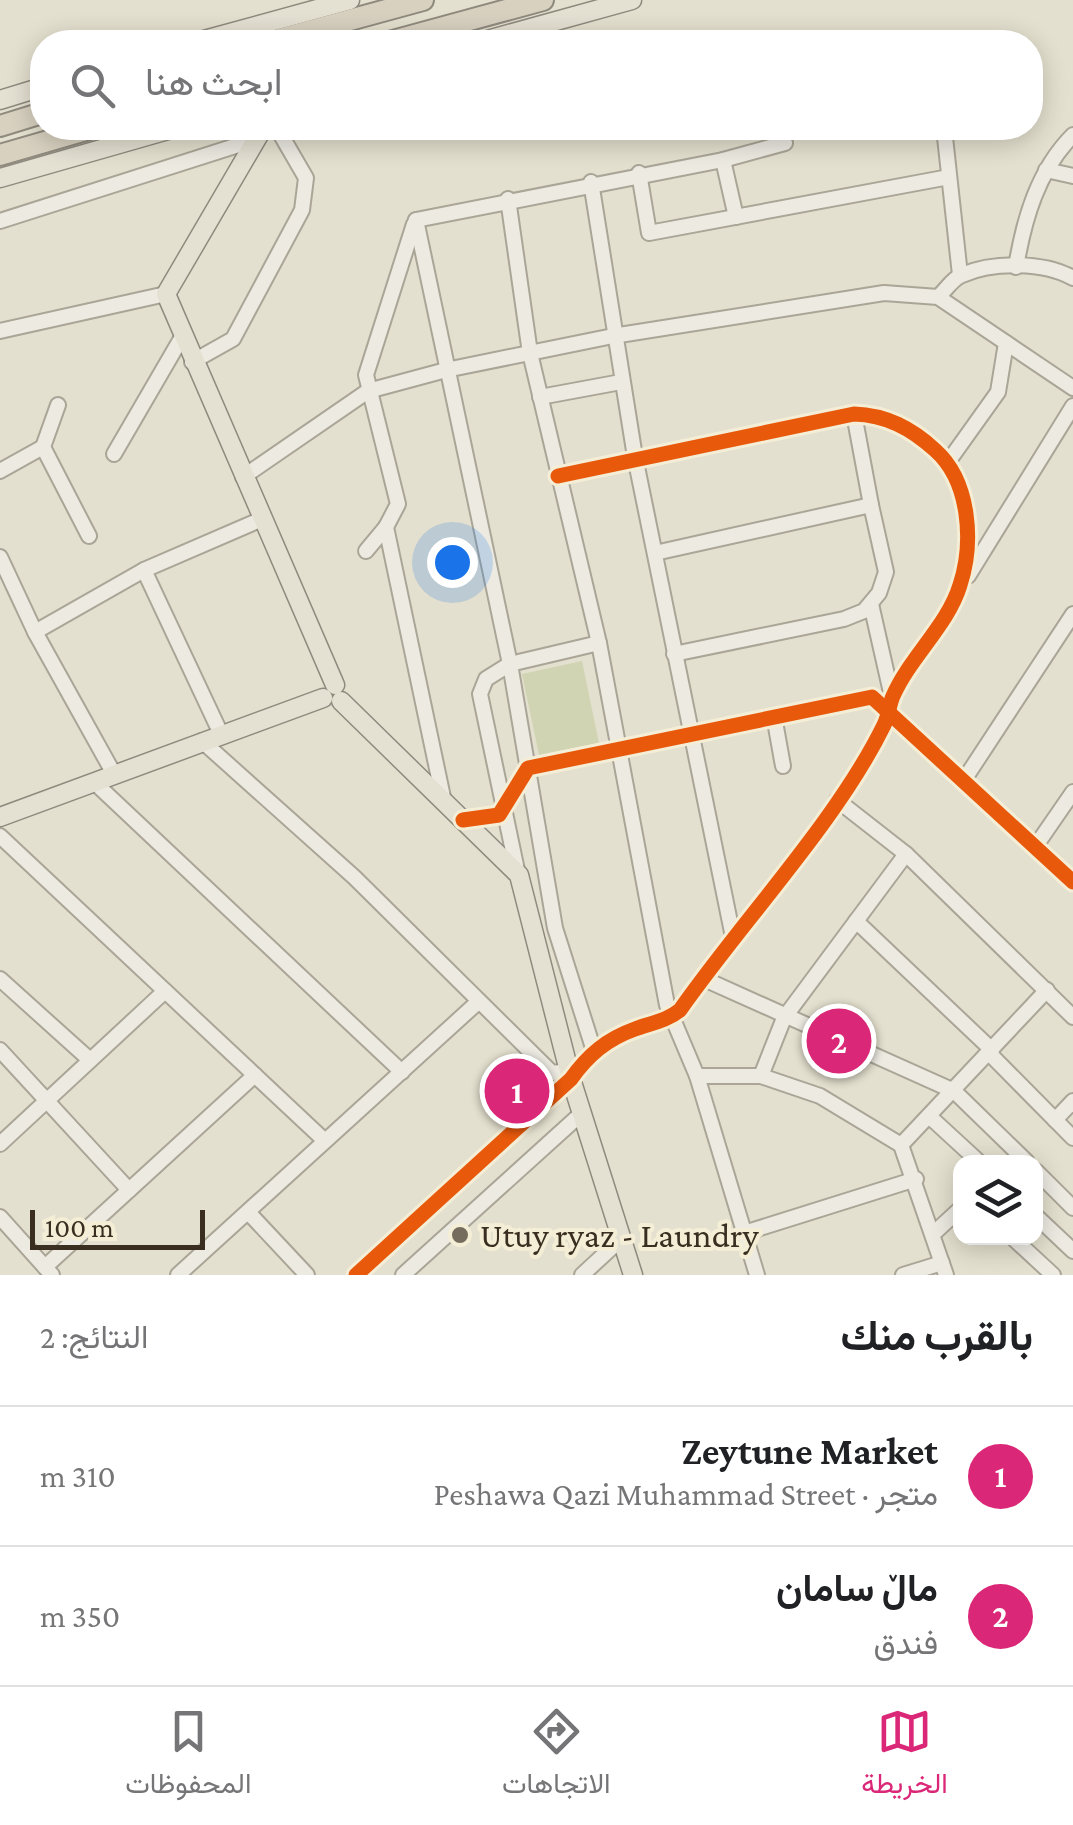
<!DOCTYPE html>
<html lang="ar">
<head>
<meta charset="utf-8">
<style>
  body { margin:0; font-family:"Crimson Pro",Vazirmatn,serif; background:#f6f6f6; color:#202124; direction:rtl }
  .controls { position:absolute; right:30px; bottom:30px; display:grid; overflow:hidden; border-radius:20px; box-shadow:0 5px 25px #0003 }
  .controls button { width:90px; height:90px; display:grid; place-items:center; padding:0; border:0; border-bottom:2px solid #e0e0e0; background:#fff; color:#202124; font:50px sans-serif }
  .scale { position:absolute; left:30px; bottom:25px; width:175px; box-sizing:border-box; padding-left:10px; border:5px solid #392e20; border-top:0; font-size:28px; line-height:35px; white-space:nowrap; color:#392e20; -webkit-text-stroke:8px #f5eed6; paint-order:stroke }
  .you { position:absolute; left:452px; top:562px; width:35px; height:35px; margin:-25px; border:8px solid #fff; border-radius:50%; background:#1a73e8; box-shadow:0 0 0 15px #1a73e833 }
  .badge { display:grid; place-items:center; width:65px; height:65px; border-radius:50%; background:#db2777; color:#fff; font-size:32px; font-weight:700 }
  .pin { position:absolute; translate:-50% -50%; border:5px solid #fff; box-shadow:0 2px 10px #0006 }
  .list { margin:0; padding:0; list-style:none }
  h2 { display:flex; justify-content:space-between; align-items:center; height:130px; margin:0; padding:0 40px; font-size:42px }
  h2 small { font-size:32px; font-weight:400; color:#757577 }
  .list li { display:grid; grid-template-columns:65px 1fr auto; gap:30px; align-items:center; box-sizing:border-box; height:140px; padding:0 40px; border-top:2px solid #e0e0e0 }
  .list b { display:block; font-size:38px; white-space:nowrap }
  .list p { margin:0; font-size:32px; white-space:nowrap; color:#757577 }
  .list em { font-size:32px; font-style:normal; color:#757577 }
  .icon { flex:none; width:55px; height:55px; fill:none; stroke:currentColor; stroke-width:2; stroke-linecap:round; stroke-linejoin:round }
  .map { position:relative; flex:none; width:1073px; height:1275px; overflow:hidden; direction:ltr }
  .search { position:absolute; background:#fff; box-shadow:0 5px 25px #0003; left:30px; right:30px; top:30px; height:110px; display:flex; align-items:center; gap:25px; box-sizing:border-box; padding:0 35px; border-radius:40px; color:#757577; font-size:38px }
  .sheet { height:410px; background:#fff }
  nav { display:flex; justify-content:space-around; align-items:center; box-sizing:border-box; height:140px; border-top:2px solid #e0e0e0; background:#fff; font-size:28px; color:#757577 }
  nav a { display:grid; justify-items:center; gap:5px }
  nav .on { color:#db2777 }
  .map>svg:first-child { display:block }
</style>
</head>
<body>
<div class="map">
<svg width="1073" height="1275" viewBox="0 0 1073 1275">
  <rect width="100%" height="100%" fill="#e4e0cf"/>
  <polygon fill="#d1d4b2" points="582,661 599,743 539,755 522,674"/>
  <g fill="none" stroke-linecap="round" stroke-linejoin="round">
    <defs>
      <g id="minor">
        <polyline points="944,128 960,275"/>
        <polyline points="723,160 736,217"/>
        <polyline points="1046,170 1073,176"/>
        <polyline points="639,173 649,233 949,177"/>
        <polyline points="591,182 635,457 733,937"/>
        <polyline points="508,199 530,353 599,643 667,1005 697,1076 757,1275"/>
        <polyline points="416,220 510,664 486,679 480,694 518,875"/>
        <polyline points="416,220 723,160 785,143"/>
        <polyline points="0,221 254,140"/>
        <polyline points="414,224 366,375 398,504 386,527 444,802"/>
        <path d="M1016,267C1024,219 1038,170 1073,135"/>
        <path d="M938,297C945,291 953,278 962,275C993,261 1045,262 1073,278"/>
        <polyline points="0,331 166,294"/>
        <polyline points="192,362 233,339 302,210 306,178 277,128"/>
        <polyline points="540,397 621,382"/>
        <polyline points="854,414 871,505"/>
        <polyline points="43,447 89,536"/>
        <polyline points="114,454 182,337"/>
        <polyline points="948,462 998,392 1006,343"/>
        <polyline points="0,471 43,447 58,405"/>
        <polyline points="243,477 368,391 446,370 613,336 884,293 938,297 1073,388"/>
        <polyline points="366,551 386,527"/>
        <polyline points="655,553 871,505 886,572 879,593 864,611 844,619 674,654"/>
        <polyline points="0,557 35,632 114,774"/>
        <polyline points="144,570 221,734"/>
        <polyline points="968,576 1073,406"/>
        <polyline points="871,604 892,697"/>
        <polyline points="35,632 144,570 262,519"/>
        <polyline points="774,716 783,766"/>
        <polyline points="202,741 354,877 552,1073 569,1071"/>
        <polyline points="964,780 1073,614"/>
        <polyline points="94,782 402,1072"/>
        <polyline points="837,800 906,854 1073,1017"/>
        <polyline points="463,820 499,815 528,768 872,697 1073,882"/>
        <polyline points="0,836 324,1140"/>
        <polyline points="1035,847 1073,792"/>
        <polyline points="856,921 992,1050"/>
        <polyline points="702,978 954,1091 1027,1162"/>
        <polyline points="0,979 90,1060"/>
        <polyline points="0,1050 129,1190"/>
        <polyline points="594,1051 555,928 510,664 599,643"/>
        <polyline points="989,1053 1073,1138"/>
        <polyline points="697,1076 761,1076 820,1096 901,1145 946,1275"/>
        <polyline points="761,1076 784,1018 906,854"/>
        <polyline points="929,1116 979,1162"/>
        <polyline points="1055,1120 1073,1101"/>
        <polyline points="0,1144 165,991"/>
        <polyline points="901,1145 1047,990"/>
        <polyline points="1036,1171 1073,1208"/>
        <polyline points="248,1212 307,1275"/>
        <polyline points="1036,1216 1073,1251"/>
        <polyline points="0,1217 52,1275"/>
        <polyline points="744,1233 916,1179"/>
        <polyline points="933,1234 960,1209"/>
        <polyline points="1013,1238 1053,1275"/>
        <polyline points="45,1267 255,1075"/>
        <polyline points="178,1275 478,1002"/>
        <path d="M356,1275L571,1079C588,1055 607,1039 635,1029C651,1023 667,1021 680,1010C743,920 837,821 884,725C889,715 889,705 893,696C910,657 948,625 960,585C974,542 970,481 935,450C911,428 886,415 854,414L558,476"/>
        <polyline points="403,1275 582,1113"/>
        <polyline points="582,1275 622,1238"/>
        <polyline points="903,1275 942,1263"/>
      </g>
      <g id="major">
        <polyline points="197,42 350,0"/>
        <polyline points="480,42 632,0"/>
        <polyline points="0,100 42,87"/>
        <polyline points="263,128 166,294 335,685"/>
        <polyline points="0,178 175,128"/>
        <polyline points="341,701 519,875 571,1079 633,1275"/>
        <polyline points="0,817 323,698"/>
      </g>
      <g id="highway">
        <polyline points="269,42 423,0"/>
        <polyline points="389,42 543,0"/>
        <polyline points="0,126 42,113"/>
        <polyline points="0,155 93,128"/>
      </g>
    </defs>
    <use href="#minor" stroke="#aaa597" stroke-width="18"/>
    <use href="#major" stroke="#8f8a7e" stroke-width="21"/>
    <use href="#highway" stroke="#8f8a7e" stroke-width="24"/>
    <use href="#minor" stroke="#eceae1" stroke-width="14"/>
    <use href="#major" stroke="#e4e0d2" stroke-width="18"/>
    <use href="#highway" stroke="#d8d1c0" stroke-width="20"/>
    <defs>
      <g id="cycleway">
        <polyline points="463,820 499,815 528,768 872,697 1073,882"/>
        <path d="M356,1275L571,1079C588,1055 607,1039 635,1029C651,1023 667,1021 680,1010C743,920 837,821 884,725C889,715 889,705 893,696C910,657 948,625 960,585C974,542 970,481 935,450C911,428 886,415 854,414L558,476"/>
      </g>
    </defs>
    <use href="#cycleway" stroke="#f5eed6" stroke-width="21"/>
    <use href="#cycleway" stroke="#e8590c" stroke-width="15"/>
  </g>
  <circle fill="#756c5d" stroke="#f5eed6" stroke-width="4" cx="460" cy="1235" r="10"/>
  <g text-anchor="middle" stroke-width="8" stroke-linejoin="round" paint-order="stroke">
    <g font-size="35" fill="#392e20" stroke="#f5eed6" text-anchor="start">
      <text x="480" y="1247">Utuy ryaz - Laundry</text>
    </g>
  </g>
</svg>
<div class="controls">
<button><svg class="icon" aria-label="layers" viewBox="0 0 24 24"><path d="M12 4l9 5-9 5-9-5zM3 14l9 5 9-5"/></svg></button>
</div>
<div class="scale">100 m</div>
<div class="you"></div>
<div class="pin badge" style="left:517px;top:1091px">1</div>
<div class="pin badge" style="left:839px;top:1041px">2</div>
<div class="search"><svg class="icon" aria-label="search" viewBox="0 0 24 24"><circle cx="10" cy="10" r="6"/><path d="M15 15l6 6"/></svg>ابحث هنا</div>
</div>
<section class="sheet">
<h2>بالقرب منك<small>النتائج: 2</small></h2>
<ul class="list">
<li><span class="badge">1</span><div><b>Zeytune Market</b><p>متجر · Peshawa Qazi Muhammad Street</p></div><em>310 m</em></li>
<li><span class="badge">2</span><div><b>ماڵ سامان</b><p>فندق</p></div><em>350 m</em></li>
</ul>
</section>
<nav>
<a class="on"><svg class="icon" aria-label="map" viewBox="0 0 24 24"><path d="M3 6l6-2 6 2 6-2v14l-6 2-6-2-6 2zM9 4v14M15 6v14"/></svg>الخريطة</a>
<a><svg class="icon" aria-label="directions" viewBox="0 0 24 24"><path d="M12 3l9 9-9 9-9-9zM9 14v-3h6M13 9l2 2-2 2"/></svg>الاتجاهات</a>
<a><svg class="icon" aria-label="saved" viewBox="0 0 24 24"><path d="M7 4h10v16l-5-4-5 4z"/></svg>المحفوظات</a>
</nav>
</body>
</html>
